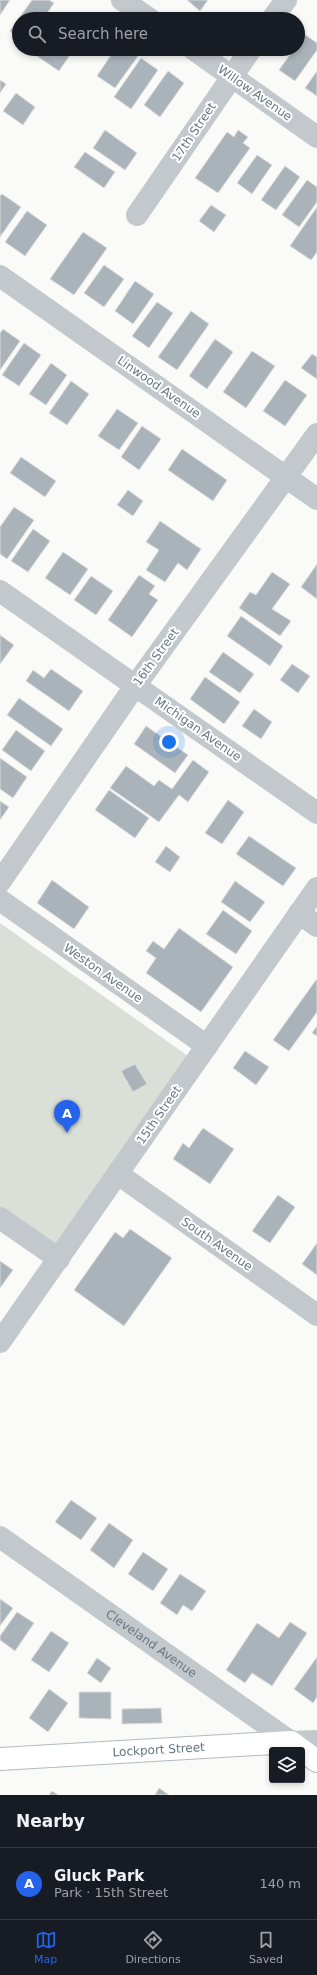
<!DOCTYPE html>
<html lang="en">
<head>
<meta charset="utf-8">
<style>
  body { margin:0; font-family:"DejaVu Sans",sans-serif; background:#20242c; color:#f1f3f6 }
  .controls { position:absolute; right:12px; bottom:12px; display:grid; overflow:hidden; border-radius:4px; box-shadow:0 2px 6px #0003 }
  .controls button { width:36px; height:36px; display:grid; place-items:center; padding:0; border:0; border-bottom:1px solid #363941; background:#171b24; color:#f1f3f6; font:20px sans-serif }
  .you { position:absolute; left:169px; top:742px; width:14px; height:14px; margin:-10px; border:3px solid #fff; border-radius:50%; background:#1a73e8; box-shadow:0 0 0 6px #1a73e833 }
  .badge { display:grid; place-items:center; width:26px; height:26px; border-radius:50%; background:#2563eb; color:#fff; font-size:13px; font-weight:700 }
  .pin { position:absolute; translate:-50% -33px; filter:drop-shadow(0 1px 2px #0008) }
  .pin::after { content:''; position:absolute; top:21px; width:14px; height:12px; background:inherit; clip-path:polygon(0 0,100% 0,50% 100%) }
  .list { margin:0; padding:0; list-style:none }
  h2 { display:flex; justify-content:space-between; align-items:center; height:52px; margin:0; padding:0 16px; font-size:17px }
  h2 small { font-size:13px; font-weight:400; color:#9ea1a6 }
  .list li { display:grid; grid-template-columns:26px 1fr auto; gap:12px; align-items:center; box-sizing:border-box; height:72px; padding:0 16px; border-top:1px solid #363941 }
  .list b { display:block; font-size:15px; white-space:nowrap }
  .list p { margin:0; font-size:13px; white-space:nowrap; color:#9ea1a6 }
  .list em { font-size:13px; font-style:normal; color:#9ea1a6 }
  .icon { flex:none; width:22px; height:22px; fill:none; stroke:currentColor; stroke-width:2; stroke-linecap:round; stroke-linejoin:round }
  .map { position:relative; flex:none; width:317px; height:1795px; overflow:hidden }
  .search { position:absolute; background:#171b24; box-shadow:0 2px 6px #0003; left:12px; right:12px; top:12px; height:44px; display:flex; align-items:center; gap:10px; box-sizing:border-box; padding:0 14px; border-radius:22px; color:#9ea1a6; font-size:15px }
  .sheet { height:124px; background:#171b24 }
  nav { display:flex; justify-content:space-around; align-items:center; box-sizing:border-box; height:56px; border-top:1px solid #363941; background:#171b24; font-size:11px; color:#9ea1a6 }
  nav a { display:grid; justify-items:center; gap:2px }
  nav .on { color:#2563eb }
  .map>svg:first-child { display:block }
</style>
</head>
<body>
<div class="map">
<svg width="317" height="1795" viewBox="0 0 317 1795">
  <rect width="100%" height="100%" fill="#fafaf8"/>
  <polygon fill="#dadfd7" points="0,923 188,1056 53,1248 0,1210"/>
  <g fill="#aab3b9" stroke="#dcdcda">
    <polygon points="0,0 10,0 0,15"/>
    <polygon points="32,0 49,0 54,3 43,19 19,19 19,37 10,31"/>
    <polygon points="187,0 208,0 200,11"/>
    <polygon points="304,34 317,43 317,50 295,81 279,70 294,49 298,49 298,43"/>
    <polygon points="33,49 74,49 59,71 31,52"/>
    <polygon points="115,49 128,49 138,56 115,88 97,76"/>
    <polygon points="141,58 158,70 131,109 114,97"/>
    <polygon points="168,71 184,83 160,117 144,105"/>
    <polygon points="317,71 317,96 305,88"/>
    <polygon points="0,80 6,84 0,93"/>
    <polygon points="16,93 35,107 23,125 3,111"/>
    <polygon points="105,130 137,153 125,170 93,148"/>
    <polygon points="238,130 248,137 243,143 250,148 218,193 195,178 227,132 234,137"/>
    <polygon points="85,152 115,172 104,188 74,167"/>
    <polygon points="257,155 272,165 252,194 237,183"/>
    <polygon points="285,166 300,177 276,210 261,200"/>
    <polygon points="307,180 317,187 317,202 299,227 282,215"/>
    <polygon points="2,194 21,207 0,237 0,196"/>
    <polygon points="211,205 226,215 214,232 199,221"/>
    <polygon points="317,207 317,252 311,260 290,246"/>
    <polygon points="27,211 47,225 25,256 5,242"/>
    <polygon points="83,232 107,248 74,295 50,279"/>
    <polygon points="104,265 124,279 104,307 84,293"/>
    <polygon points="135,281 154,294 133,324 115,311"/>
    <polygon points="157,302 173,313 149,348 132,336"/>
    <polygon points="191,311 209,324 177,370 158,357"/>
    <polygon points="3,329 20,341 0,370 0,333"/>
    <polygon points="215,339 233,352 207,389 189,376"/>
    <polygon points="24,343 41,355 19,386 2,375"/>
    <polygon points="252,351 275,366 246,408 223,392"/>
    <polygon points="312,354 317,357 317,379 301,368"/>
    <polygon points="51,363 67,375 46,405 29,394"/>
    <polygon points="285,380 307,395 285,426 263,411"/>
    <polygon points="71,381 89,394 67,425 49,413"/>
    <polygon points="117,409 138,423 119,450 98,436"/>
    <polygon points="142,426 161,439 139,470 121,457"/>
    <polygon points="182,449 227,480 213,501 168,470"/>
    <polygon points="21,457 56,481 45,497 10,473"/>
    <polygon points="128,490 143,501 133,516 117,505"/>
    <polygon points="14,507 34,520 7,559 0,554 0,527"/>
    <polygon points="160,521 201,549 187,570 178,563 165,582 146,570 159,550 146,542"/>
    <polygon points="33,529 50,541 28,572 11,561"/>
    <polygon points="63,552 88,569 70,595 45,578"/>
    <polygon points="317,564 317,599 301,587"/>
    <polygon points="272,572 290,584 272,609 291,621 280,636 239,608 250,592 256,595"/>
    <polygon points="139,575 155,586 149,594 158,600 132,637 108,620"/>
    <polygon points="91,576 113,591 96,615 74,600"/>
    <polygon points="241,616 283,646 270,666 227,636"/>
    <polygon points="0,635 14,645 0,664"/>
    <polygon points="223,652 254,674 240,693 209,672"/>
    <polygon points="292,664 310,676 298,693 280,680"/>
    <polygon points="51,669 83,691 69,711 26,681 33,670 44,678"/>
    <polygon points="205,677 240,702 224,724 190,699"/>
    <polygon points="19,698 63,729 51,746 7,715"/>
    <polygon points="254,709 272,722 261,739 242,726"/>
    <polygon points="146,726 188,755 175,773 134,744"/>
    <polygon points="16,730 45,751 31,771 2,750"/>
    <polygon points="0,758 27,777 13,798 0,789"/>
    <polygon points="193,760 209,772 188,802 179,795 159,822 110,788 126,766 154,786 159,780 172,789"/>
    <polygon points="109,790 149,818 135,838 95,810"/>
    <polygon points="228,800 244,812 222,844 205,833"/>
    <polygon points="0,801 9,807 0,820"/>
    <polygon points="249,836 296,868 283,886 236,854"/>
    <polygon points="166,846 180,857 170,872 155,862"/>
    <polygon points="52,880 89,907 74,929 37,903"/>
    <polygon points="235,881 265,902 250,922 221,902"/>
    <polygon points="223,910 252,931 236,954 206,934"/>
    <polygon points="179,928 233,967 201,1012 146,973 156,958 146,951 153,941 164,949"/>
    <polygon points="316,980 317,981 317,1012 289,1051 273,1040"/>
    <polygon points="317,1026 317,1036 312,1033"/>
    <polygon points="245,1051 269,1067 256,1085 233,1068"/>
    <polygon points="135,1064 147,1084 133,1092 121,1071"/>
    <polygon points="203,1128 234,1149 210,1184 173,1159 183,1143 189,1148"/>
    <polygon points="278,1195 295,1207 270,1243 252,1231"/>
    <polygon points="130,1229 172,1258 124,1326 74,1290 115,1232 123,1238"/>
    <polygon points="317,1243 317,1275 302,1264"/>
    <polygon points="0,1261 13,1270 0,1288"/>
    <polygon points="71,1500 97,1518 81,1540 55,1522"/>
    <polygon points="109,1523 133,1540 114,1568 90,1550"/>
    <polygon points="143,1552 168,1569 153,1591 128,1574"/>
    <polygon points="180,1574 206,1591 192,1611 183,1605 177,1615 160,1603"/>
    <polygon points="0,1599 13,1608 0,1626"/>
    <polygon points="17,1612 34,1623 15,1651 0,1640 0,1636"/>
    <polygon points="290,1622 307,1633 272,1686 252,1673 245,1683 226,1670 257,1623 279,1638"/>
    <polygon points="51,1631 69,1643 49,1672 31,1660"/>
    <polygon points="317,1657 317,1697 313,1703 294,1689"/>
    <polygon points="97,1658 111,1668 101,1683 87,1673"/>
    <polygon points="49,1689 68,1703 48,1732 29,1718"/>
    <polygon points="79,1692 111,1692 111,1719 79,1718"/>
    <polygon points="161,1708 162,1723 122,1724 122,1709"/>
    <polygon points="159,1788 169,1795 155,1795"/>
    <polygon points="52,1791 58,1795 49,1795"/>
  </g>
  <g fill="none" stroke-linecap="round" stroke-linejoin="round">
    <defs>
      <g id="secondary">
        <path id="s2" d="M0,1759L291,1742L317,1761"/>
      </g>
    </defs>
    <use href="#secondary" stroke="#b3babf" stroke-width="24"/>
    <g stroke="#c3c8cc" stroke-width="22">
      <polyline points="122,0 150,19"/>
      <polyline points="272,19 286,0"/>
      <polyline points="193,49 317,137"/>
      <polyline points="137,215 251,49"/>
      <polyline points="0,276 317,499"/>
      <polyline points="0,591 317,813"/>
      <polyline points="0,882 135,686 317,434"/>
      <polyline points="0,900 207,1046"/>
      <polyline points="299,913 317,926"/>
      <polyline points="118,1174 317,1315"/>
      <polyline points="0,1218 59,1259"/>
      <polyline points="0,1342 317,888"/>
      <path id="s1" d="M0,1537L291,1742L317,1741"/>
    </g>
    <use href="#secondary" stroke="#fff" stroke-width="22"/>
  </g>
  <g text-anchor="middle" stroke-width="4" stroke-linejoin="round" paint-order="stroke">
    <g font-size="12" fill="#657683" stroke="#fff">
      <text transform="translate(255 93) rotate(35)" y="4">Willow Avenue</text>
      <text transform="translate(194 132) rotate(-56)" y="4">17th Street</text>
      <text transform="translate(159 387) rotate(35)" y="4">Linwood Avenue</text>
      <text transform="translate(156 657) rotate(-54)" y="4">16th Street</text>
      <text transform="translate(198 729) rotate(35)" y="4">Michigan Avenue</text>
      <text transform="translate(103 973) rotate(35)" y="4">Weston Avenue</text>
      <text transform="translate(159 1115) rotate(-55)" y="4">15th Street</text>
      <text transform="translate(217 1244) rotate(35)" y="4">South Avenue</text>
      <text dy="4" stroke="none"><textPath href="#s1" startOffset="185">Cleveland Avenue</textPath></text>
      <text dy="4" stroke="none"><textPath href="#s2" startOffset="159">Lockport Street</textPath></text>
    </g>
  </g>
</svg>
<div class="controls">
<button><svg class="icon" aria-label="layers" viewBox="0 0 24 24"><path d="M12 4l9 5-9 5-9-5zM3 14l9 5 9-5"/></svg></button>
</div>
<div class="you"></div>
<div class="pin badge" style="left:67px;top:1133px">A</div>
<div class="search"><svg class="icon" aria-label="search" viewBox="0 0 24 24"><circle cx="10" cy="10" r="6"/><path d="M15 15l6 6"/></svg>Search here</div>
</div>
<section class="sheet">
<h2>Nearby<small></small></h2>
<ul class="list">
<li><span class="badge">A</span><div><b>Gluck Park</b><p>Park · 15th Street</p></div><em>140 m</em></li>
</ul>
</section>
<nav>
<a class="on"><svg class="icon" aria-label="map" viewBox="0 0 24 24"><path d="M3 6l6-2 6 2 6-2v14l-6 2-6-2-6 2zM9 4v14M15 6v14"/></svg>Map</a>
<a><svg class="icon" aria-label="directions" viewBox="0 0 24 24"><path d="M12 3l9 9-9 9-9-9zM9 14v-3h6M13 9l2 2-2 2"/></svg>Directions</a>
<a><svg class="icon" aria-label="saved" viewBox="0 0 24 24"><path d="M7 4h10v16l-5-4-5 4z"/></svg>Saved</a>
</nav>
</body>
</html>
